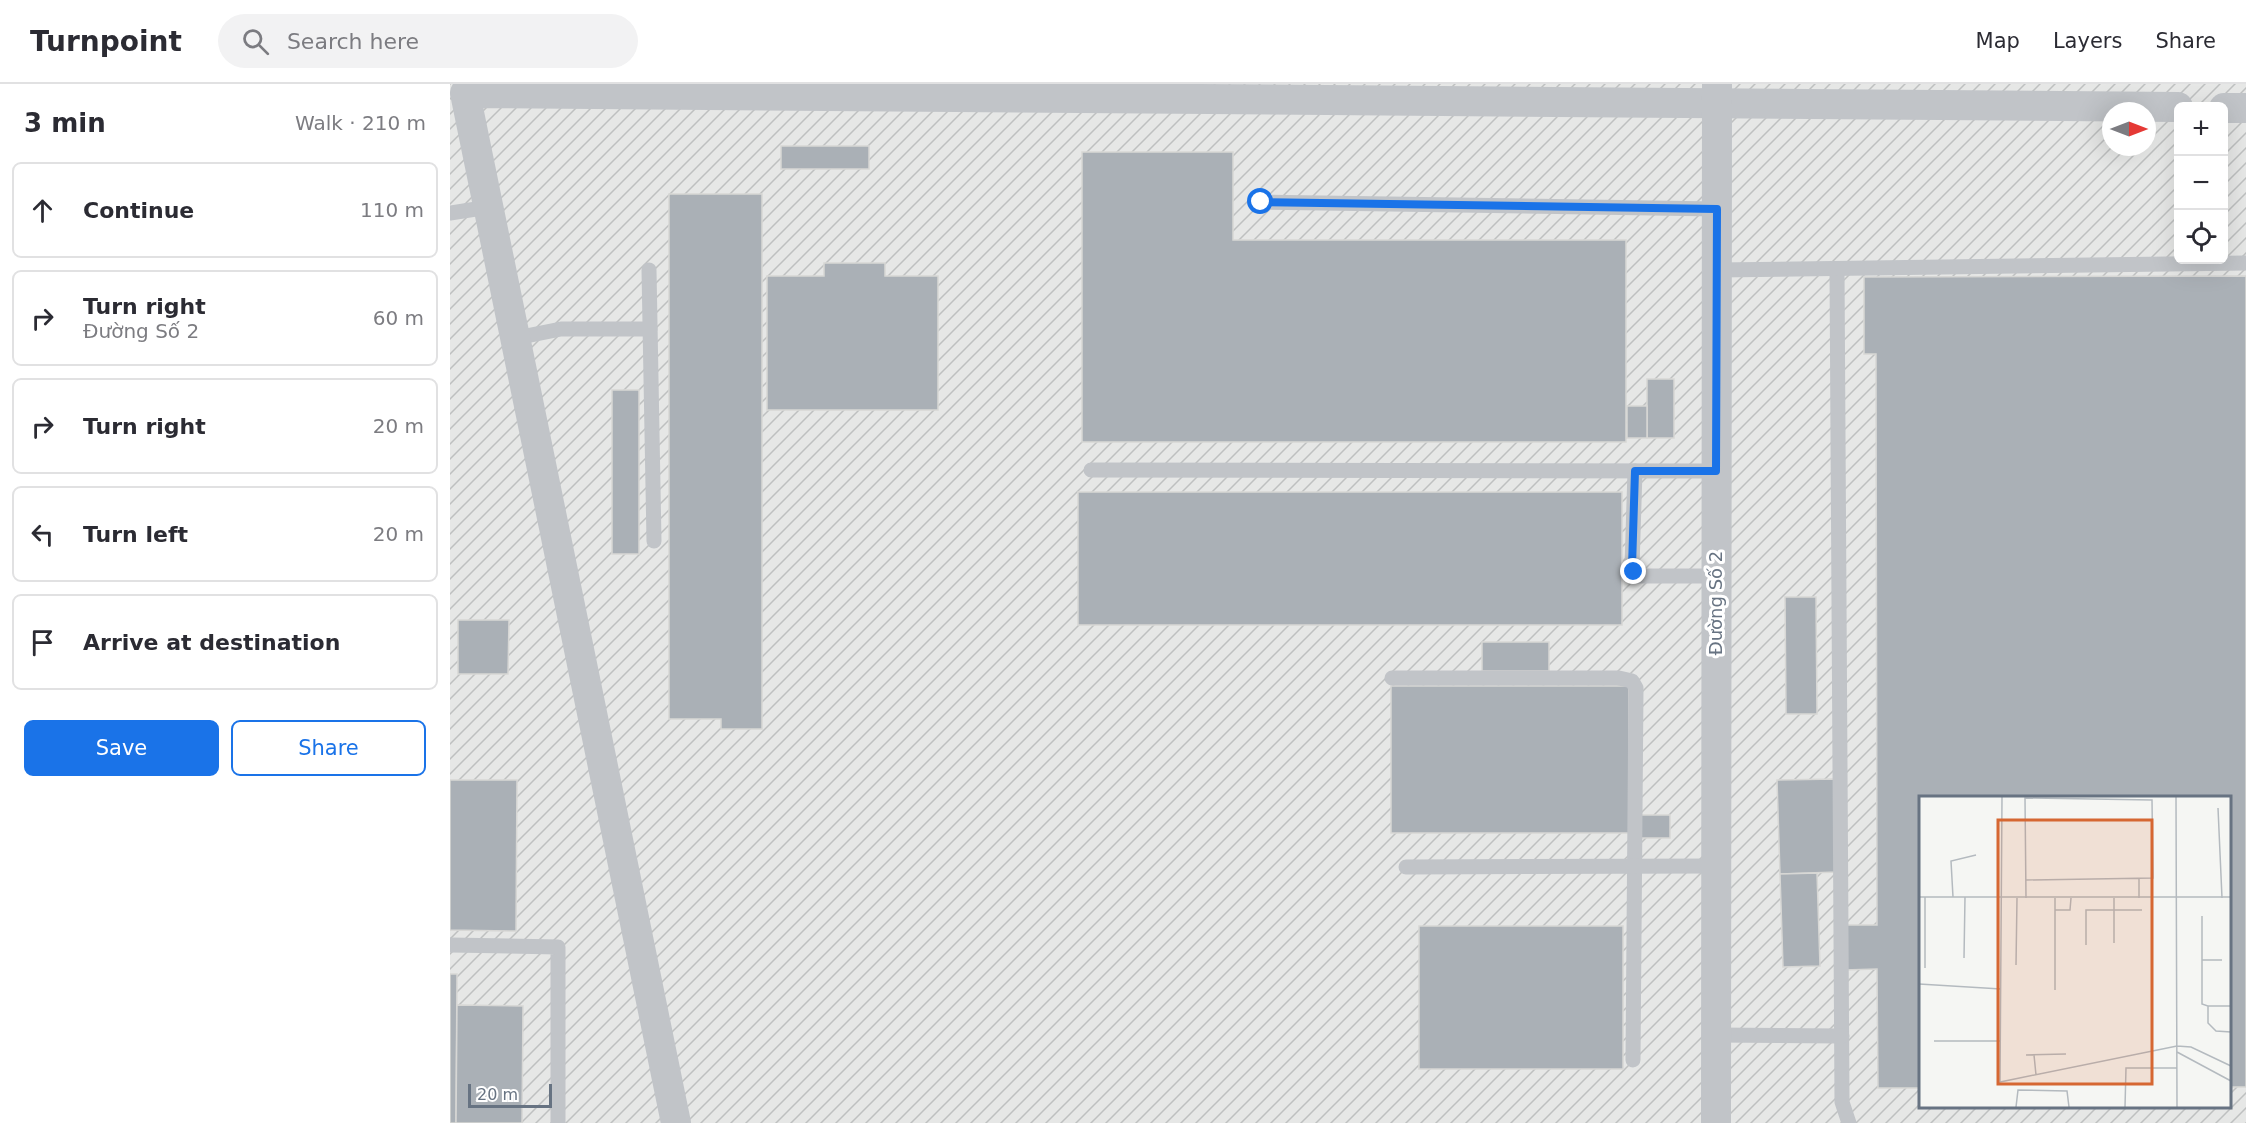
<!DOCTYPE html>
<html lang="en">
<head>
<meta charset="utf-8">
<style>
  body { margin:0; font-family:"DejaVu Sans",sans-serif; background:#f2f2f3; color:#2b2b33 }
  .controls { position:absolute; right:18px; top:18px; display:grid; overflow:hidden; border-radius:9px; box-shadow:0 6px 24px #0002 }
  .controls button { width:54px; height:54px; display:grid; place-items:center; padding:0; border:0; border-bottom:2px solid #e1e1e2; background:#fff; color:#2b2b33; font:30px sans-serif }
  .compass { position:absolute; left:1652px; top:18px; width:54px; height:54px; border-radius:50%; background:#fff; box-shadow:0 6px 24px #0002; rotate:90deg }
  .scale { position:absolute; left:18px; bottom:15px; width:84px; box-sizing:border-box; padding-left:6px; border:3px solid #677382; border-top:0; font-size:16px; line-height:21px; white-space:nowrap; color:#677382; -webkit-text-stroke:4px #fff; paint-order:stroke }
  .stop { position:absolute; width:18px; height:18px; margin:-14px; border:4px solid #1a73e8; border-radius:50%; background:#fff }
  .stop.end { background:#1a73e8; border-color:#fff; box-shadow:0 2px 6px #0008 }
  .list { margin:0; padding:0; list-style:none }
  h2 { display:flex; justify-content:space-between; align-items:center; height:78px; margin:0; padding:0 24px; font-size:26px }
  h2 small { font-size:20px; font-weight:400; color:#7c7c81 }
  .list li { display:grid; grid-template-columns:39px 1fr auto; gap:18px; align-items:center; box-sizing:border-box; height:96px; margin:0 12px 12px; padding:0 12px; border:2px solid #e1e1e2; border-radius:9px }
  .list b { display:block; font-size:22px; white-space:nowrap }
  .list p { margin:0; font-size:20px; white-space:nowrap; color:#7c7c81 }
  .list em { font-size:20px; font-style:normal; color:#7c7c81 }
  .actions { display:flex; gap:12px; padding:18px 24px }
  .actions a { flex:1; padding:14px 0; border:2px solid #1a73e8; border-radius:9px; text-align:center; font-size:21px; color:#1a73e8 }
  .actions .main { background:#1a73e8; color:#fff }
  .icon { flex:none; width:33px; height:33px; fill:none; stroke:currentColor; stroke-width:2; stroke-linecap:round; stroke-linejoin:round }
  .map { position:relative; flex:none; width:1796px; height:1039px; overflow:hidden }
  header { display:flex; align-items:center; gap:36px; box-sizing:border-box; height:84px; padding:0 30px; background:#fff; border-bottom:2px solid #e1e1e2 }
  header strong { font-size:28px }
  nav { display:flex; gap:33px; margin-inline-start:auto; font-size:21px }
  .search { width:420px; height:54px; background:#f2f2f3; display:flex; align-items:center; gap:15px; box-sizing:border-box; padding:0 21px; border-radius:33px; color:#7c7c81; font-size:22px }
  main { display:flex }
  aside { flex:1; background:#fff }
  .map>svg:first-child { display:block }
</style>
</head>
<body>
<header>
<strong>Turnpoint</strong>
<div class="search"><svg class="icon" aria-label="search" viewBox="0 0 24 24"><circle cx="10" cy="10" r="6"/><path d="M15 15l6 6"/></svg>Search here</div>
<nav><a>Map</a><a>Layers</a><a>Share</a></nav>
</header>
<main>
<aside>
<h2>3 min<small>Walk · 210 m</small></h2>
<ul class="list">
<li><svg class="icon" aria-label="ahead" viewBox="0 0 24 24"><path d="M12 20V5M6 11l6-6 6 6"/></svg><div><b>Continue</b></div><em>110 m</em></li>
<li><svg class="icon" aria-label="right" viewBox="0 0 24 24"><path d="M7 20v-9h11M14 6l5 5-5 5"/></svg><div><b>Turn right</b><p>Đường Số 2</p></div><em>60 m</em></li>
<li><svg class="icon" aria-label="right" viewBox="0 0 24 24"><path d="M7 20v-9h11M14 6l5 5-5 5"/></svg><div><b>Turn right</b></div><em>20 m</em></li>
<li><svg class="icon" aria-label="left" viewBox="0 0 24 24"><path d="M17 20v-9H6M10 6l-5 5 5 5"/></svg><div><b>Turn left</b></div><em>20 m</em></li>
<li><svg class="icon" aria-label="arrive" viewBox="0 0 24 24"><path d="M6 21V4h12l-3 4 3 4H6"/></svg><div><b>Arrive at destination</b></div></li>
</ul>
<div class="actions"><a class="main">Save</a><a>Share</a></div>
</aside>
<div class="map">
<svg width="1796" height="1039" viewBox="0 0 1796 1039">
  <defs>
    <pattern id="industrial-furrows" width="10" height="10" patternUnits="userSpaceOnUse" patternTransform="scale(1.5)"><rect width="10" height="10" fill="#e6e7e6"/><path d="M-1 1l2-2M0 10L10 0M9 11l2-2" fill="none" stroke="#bec0c0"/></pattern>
  </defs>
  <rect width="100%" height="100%" fill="#f5f6f3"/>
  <path fill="url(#industrial-furrows)" fill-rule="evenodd" d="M0,0H1796V1039H0ZM1728,22H1774V176H1728ZM1661,27H1697V63H1661ZM1470,714H1780V1022H1470Z"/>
  <g fill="#aab0b6" stroke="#d7d7d5" stroke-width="1.5">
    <rect x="331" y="62" width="88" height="23"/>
    <polygon points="632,68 783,68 783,156 1176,156 1176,358 632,358"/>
    <polygon points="219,110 312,110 312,645 271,645 271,635 219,635"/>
    <polygon points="374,179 435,179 435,192 488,192 488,326 317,326 317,192 374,192"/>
    <polygon points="1796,192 1796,1003 1780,1003 1780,714 1470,714 1470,1004 1428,1004 1427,885 1394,886 1394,841 1427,841 1426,270 1414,270 1414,193"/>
    <rect x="1197" y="295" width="27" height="59"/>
    <rect x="162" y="306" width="27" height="164"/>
    <rect x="1177" y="322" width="20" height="32"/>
    <rect x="628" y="408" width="544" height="133"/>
    <polygon points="1335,513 1366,513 1367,630 1336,630"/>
    <polygon points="8,536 59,536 58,590 8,590"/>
    <rect x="1032" y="558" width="67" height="29"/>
    <rect x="941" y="602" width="238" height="147"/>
    <polygon points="1385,695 1387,788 1330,790 1327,696"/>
    <polygon points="0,696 67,696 66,847 0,846"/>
    <rect x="1190" y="731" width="30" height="23"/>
    <polygon points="1367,789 1370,882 1333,883 1330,790"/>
    <rect x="969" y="842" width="204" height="143"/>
    <polygon points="0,890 7,890 6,1039 0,1039"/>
    <polygon points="7,921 73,922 72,1039 6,1039"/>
  </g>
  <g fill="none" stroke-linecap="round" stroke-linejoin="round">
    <g stroke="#c1c4c8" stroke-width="15">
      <polyline points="811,118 1267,125"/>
      <polyline points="0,129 39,123"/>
      <polyline points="1387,185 1392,1018 1399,1039"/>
      <polyline points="199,186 204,457"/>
      <polyline points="1267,186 1796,179"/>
      <polyline points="66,254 111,245 200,245"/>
      <polyline points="641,386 1266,387"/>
      <polyline points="1185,387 1182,483 1189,492 1266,492"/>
      <polyline points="942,594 1169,594 1182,597 1186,604 1183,976"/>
      <polyline points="956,783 1266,782"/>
      <polyline points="0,861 108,863 108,1039"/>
      <polyline points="1265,951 1392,952"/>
    </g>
    <g stroke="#c1c4c8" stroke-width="30">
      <polyline points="1774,24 1796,24"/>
      <polyline points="226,1039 15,9 1728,23"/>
      <polyline points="1266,1039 1267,0"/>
    </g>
  </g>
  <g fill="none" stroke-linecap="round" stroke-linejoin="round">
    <polyline stroke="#1a73e8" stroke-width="8" points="811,118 1267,125 1266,387 1185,387 1182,483 1184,488"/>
  </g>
  <g text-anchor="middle" stroke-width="6" stroke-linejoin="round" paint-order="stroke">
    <g font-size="18" fill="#677382" stroke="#fff">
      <text transform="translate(1266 519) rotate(-90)" y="6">Đường Số 2</text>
    </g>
  </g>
  <g transform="translate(1469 712)">
    <rect width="312" height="312" fill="#f5f6f3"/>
    <path fill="none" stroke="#b4babf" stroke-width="1.5" d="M83,1L81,286L258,250L272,251L312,270M257,1L258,311M299,12L303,102M107,84L234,82L233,4L106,2L107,102M0,101H312M34,101L32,65L57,59M195,102V147M220,102V83M136,114H151L152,102M283,120V208L289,210V227L297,235L312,236M167,149V114H223M45,162L46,101M283,164H303M97,169L98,102M6,172V101M0,188L82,193M136,194V102M289,210H312M15,245H81M258,256L312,285M107,259L147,258M115,259L117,279M97,311L99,294L148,295L150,311M206,311L207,272H258"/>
    <path fill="#d66732" fill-opacity="0.15" stroke="#d66732" stroke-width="3" d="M79,24H233V288H79Z"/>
    <rect width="312" height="312" fill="none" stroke="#677382" stroke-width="3"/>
  </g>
</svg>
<div class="controls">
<button>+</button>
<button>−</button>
<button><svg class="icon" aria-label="locate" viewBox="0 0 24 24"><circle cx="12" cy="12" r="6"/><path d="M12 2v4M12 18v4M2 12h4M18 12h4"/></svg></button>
</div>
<svg class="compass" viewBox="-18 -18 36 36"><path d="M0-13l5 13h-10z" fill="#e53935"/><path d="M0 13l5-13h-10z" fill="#7c7c81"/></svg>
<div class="scale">20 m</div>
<div class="stop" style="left:811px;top:118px"></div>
<div class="stop end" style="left:1184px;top:488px"></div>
</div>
</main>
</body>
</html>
